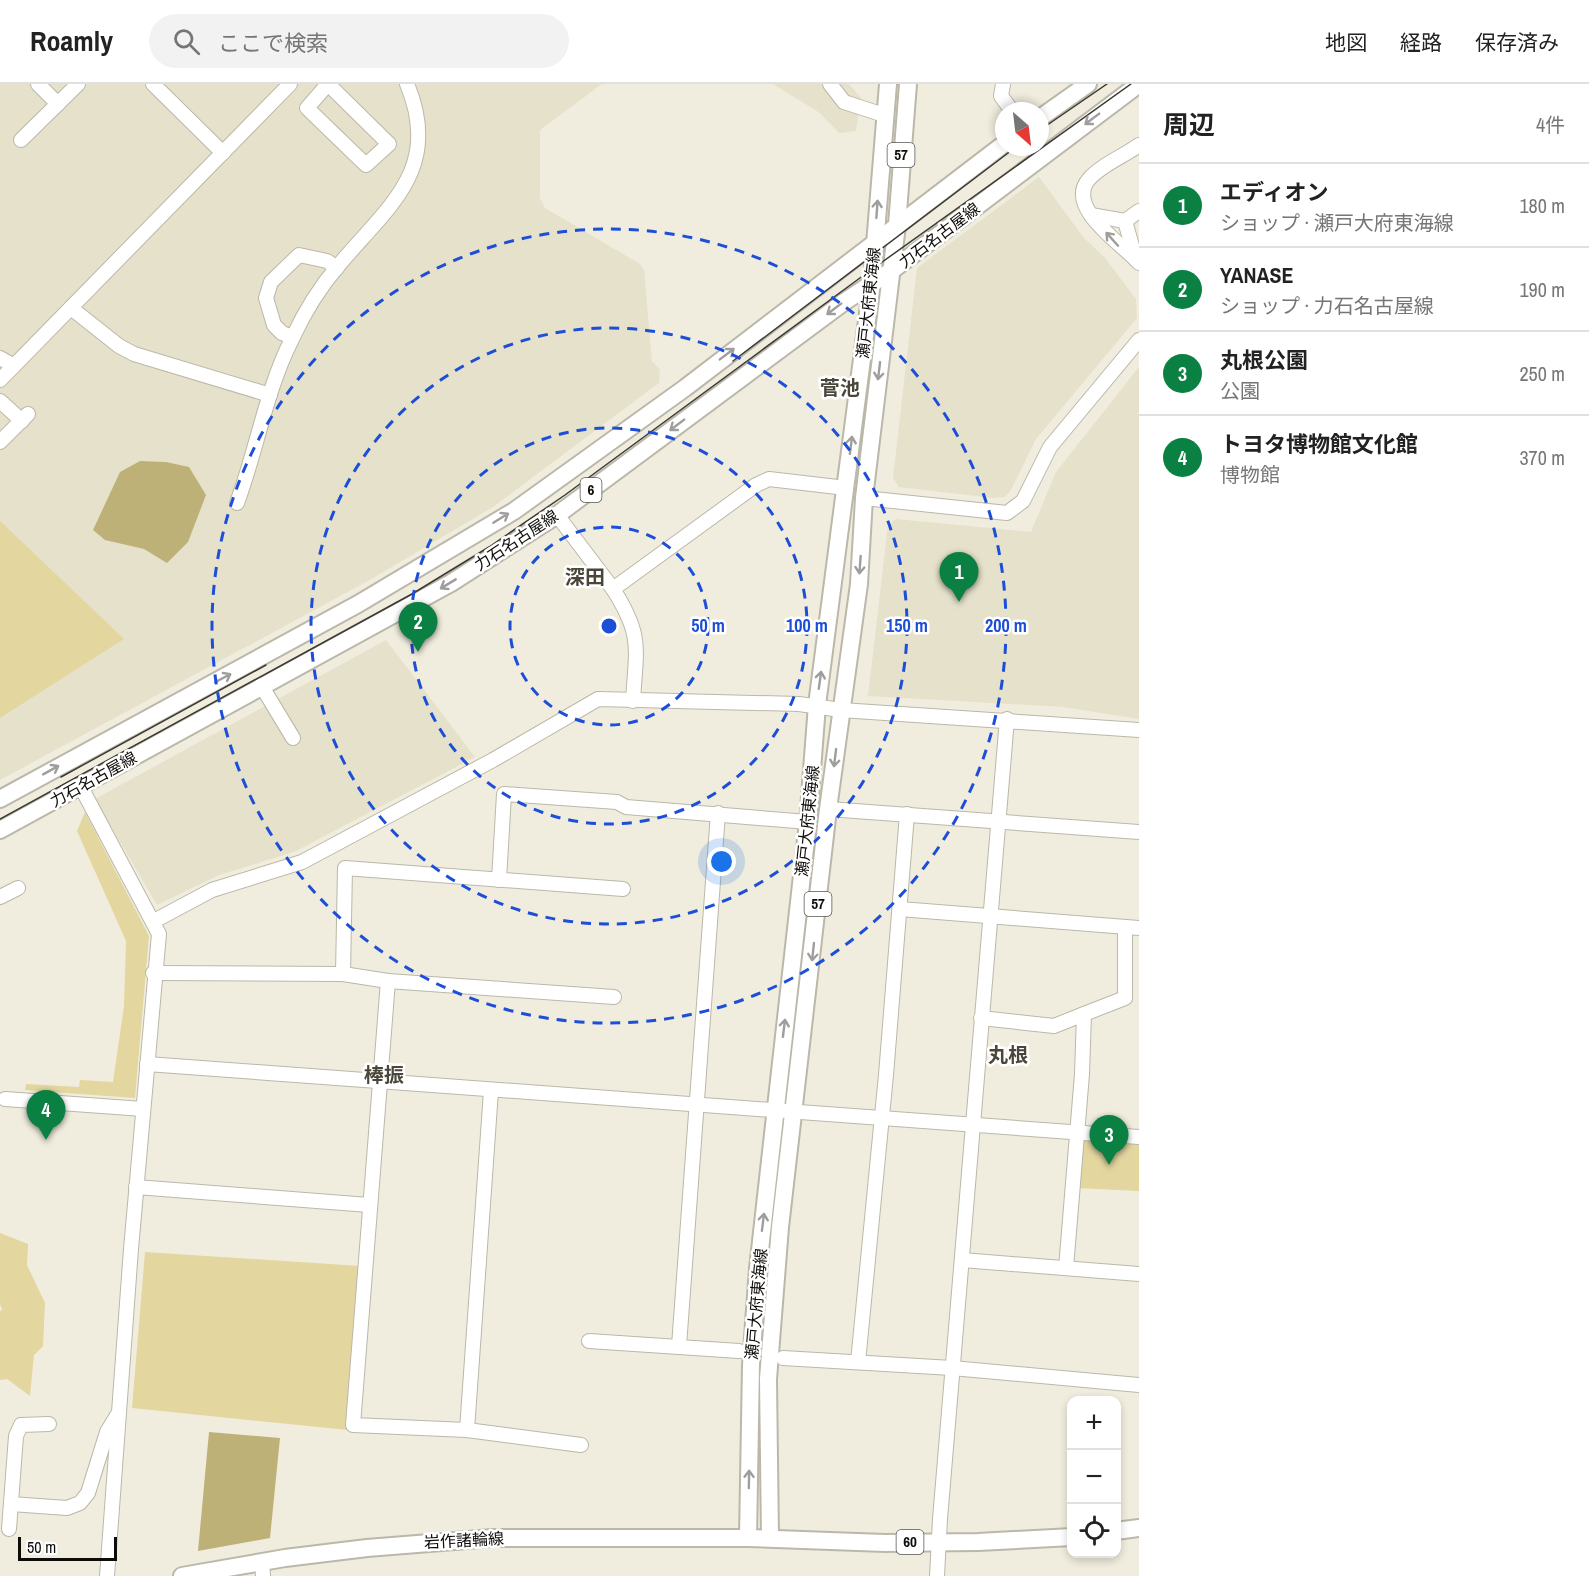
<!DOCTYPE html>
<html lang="ja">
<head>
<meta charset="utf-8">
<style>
  body { margin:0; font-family:"Archivo Narrow","Noto Sans JP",sans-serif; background:#f2f2f2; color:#222 }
  .controls { position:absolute; right:18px; bottom:18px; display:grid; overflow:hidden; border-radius:12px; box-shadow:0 3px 9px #0003 }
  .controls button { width:54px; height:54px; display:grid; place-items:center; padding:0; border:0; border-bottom:2px solid #e0e0e0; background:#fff; color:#222; font:30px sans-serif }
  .compass { position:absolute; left:995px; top:18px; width:54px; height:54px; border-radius:50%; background:#fff; box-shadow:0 3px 9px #0003; rotate:152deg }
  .scale { position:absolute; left:18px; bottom:15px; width:99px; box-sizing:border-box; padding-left:6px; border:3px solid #0e0c08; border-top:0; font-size:16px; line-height:21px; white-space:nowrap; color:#0e0c08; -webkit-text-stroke:4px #fff; paint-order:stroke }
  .you { position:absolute; left:722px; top:778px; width:21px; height:21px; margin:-15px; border:4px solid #fff; border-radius:50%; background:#1a73e8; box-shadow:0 0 0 9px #1a73e833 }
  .badge { display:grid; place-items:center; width:39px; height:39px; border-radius:50%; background:#0b8043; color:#fff; font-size:20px; font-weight:700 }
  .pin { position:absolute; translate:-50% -50px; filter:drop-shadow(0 2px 3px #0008) }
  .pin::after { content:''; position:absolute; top:32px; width:21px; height:18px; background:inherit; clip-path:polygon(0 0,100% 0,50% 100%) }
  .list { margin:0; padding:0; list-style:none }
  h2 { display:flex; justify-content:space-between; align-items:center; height:78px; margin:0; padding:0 24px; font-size:26px }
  h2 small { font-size:20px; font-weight:400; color:#767676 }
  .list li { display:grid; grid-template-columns:39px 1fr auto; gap:18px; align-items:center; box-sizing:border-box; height:84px; padding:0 24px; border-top:2px solid #e0e0e0 }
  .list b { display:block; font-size:22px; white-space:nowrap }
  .list p { margin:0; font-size:20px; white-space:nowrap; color:#767676 }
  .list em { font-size:20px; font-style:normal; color:#767676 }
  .icon { flex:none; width:33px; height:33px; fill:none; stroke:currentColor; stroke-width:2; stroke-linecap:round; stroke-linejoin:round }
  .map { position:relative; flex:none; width:1139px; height:1492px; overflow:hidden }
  header { display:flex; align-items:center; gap:36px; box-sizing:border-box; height:84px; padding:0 30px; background:#fff; border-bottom:2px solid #e0e0e0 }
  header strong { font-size:28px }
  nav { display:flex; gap:33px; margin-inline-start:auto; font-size:21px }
  .search { width:420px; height:54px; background:#f2f2f2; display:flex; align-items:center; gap:15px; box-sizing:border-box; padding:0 21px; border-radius:33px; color:#767676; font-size:22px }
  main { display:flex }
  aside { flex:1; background:#fff }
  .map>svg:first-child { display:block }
</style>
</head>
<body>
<header>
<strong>Roamly</strong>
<div class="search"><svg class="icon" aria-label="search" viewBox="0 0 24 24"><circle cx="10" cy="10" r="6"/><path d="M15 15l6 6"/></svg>ここで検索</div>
<nav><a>地図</a><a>経路</a><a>保存済み</a></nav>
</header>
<main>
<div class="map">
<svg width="1139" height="1492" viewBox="0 0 1139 1492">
  <rect width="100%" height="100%" fill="#f0edde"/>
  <g fill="#e6e1ca">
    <polygon points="0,0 602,0 540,46 540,114 545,124 640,180 644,186 652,277 660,286 659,299 493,423 368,497 0,696"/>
    <polygon points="773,0 849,0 861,14 856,47 839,49 820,29"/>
    <polygon points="1039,93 1084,154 1105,174 1136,215 1137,234 1036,355 1011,406 1005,413 993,414 899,403 893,394 917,184"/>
    <polygon points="1139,283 1139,635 1063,623 868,612 888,441 896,435 1031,448 1056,388"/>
    <polygon points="386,556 475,673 294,768 219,791 157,821 95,715"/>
  </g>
  <g fill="#e3d69f">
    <polygon points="0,437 124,555 0,634"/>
    <polygon points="85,728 149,852 135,1014 25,1006 26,1000 79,1003 80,996 113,998 124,922 126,857 77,747"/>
    <polygon points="1081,1054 1139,1058 1139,1107 1077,1104"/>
    <polygon points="0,1149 28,1160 27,1181 45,1219 43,1262 34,1271 30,1312 7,1295 0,1296 0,1228 2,1225 0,1220"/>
    <polygon points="145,1168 360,1182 348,1346 132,1324"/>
  </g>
  <g fill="#beb177">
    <polygon points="140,377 166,378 189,383 206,411 188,458 167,479 144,465 105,456 93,446 120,388"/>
    <polygon points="209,1348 280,1354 270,1454 198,1467"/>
  </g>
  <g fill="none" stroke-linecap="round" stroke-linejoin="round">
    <defs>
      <g id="minor">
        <polyline points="38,0 58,20"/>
        <polyline points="153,0 223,69"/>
        <polygon points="328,0 389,60 366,81 307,24"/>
        <polyline points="830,0 844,18 884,31"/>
        <polyline points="1003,0 1001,12 1012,27"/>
        <polyline points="21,56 78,0"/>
        <path d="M1139,61C1124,72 1101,81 1089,95C1064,124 1124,161 1139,179"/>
        <polyline points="1091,131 1125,137 1139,127"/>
        <polyline points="1125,137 1136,176"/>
        <polyline points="71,224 119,262 134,270 270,311"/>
        <polyline points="292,253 282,249 274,241 266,214 271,198 299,171 327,177 337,184"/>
        <polyline points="0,274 14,282"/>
        <polyline points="0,296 290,0"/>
        <polyline points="0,317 22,337"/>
        <polyline points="0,358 28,330"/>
        <polyline points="864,414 1007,429 1023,417 1050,363 1139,256"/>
        <path d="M237,419C257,365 266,306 292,255C304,229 320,203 338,182C387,123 443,86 407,0"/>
        <polyline points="557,431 613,505"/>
        <polyline points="261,601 293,654"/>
        <path d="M633,617C636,564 643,552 613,505L756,401L769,395L846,404"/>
        <polyline points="81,703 159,850 131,1165 107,1492"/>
        <polyline points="828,725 1139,748"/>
        <polyline points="499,796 504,710 617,718 626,723 808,738"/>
        <polyline points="0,813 18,804"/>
        <polyline points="900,825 1139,844"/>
        <polyline points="154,837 212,806 302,778 493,676 598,615 799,620 841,626 1139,646"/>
        <polyline points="153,889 343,890"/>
        <polyline points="388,897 353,1341 467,1346 491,1007"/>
        <polyline points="614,913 388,897 343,890 345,784 623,805"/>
        <polyline points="1084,930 1125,914 1125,843"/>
        <polyline points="981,934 1054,942 1084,930 1082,990 1066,1184"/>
        <polyline points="147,980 1139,1053"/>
        <polyline points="5,1015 143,1025"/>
        <polyline points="136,1103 369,1121"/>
        <polyline points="962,1176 1139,1190"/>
        <polyline points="589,1257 739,1267"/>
        <polyline points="679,1262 718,729"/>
        <polyline points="783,1274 952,1284 1139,1301"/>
        <polyline points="858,1278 886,991 907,730"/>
        <polyline points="467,1346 581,1361"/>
        <polyline points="11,1420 67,1424 80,1419 88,1409 107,1348 118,1330"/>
        <polyline points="9,1445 16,1352 21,1341 49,1340"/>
        <polyline points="262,1478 263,1492"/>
        <polyline points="937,1492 940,1435 1007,635"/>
      </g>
      <g id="major">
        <polyline points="1040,34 1088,0"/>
        <polyline points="0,715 358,520 514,427 685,304 1004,60"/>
        <polyline points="0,746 451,499 557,431 844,218 891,187 1139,0"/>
        <polyline points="1116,1447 1139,1444"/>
        <polyline points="748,1454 751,1281 758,1184 808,738 817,621 872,198 888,0"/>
        <polyline points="770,1454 768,1295 780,1143 828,725 859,500 864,414 897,141 908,0"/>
        <polyline points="182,1492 285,1474 367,1464 492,1454 748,1454 885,1459 978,1458 1072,1453"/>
      </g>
    </defs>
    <use href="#minor" stroke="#bbb8a9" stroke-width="16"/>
    <use href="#major" stroke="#bbb8a9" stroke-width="20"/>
    <use href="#minor" stroke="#fff" stroke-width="14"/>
    <use href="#major" stroke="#fff" stroke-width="16"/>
    <g stroke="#3c3a34" stroke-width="1.5">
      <polyline points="1040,46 1107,0"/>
      <polyline points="733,277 1016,63"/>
      <polyline points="61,693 266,581"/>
      <polyline points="0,735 412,510 489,463 565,411 864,191 1131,0"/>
    </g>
  </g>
  <defs><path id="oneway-shaft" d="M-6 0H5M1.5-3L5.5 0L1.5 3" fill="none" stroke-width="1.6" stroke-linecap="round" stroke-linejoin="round" transform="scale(1.5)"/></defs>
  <g stroke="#9f9e9c">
    <use href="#oneway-shaft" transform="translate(1092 35) rotate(143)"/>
    <use href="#oneway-shaft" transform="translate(877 125) rotate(-86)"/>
    <use href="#oneway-shaft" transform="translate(1112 155) rotate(-132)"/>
    <use href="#oneway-shaft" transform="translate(834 225) rotate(143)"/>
    <use href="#oneway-shaft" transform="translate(727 270) rotate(-37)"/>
    <use href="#oneway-shaft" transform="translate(879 287) rotate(97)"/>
    <use href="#oneway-shaft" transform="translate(677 341) rotate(143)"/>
    <use href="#oneway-shaft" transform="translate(851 361) rotate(-83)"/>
    <use href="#oneway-shaft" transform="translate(501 434) rotate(-32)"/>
    <use href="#oneway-shaft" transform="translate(860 481) rotate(94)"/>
    <use href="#oneway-shaft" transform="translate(448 500) rotate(149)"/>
    <use href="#oneway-shaft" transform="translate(223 594) rotate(-28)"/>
    <use href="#oneway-shaft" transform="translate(820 596) rotate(-82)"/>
    <use href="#oneway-shaft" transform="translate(835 674) rotate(97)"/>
    <use href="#oneway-shaft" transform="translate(51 686) rotate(-29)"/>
    <use href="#oneway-shaft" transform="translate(813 868) rotate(96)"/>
    <use href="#oneway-shaft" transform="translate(784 944) rotate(-83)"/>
    <use href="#oneway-shaft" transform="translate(763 1138) rotate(-83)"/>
    <use href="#oneway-shaft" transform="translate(749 1395) rotate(-89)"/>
  </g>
  <g fill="none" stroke="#1d4ed8" stroke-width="3" stroke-dasharray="10 8">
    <circle cx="609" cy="542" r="99"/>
    <circle cx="609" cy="542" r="198"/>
    <circle cx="609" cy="542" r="298"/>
    <circle cx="609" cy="542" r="397"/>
  </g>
  <g text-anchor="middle" stroke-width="5" stroke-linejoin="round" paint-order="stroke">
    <g fill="#fff" stroke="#565552" stroke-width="1.5">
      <rect x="887.5" y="59" width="27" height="24" rx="4.5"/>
      <rect x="580.5" y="394" width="21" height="24" rx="4.5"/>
      <rect x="804.5" y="808" width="27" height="24" rx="4.5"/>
      <rect x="896.5" y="1446" width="27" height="24" rx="4.5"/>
    </g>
    <g font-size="15" font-weight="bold" fill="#0e0c08">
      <text x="901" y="76">57</text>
      <text x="591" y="411">6</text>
      <text x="818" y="825">57</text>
      <text x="910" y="1463">60</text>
    </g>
    <g font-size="16" fill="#0e0c08" stroke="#fff">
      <text transform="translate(939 151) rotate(-37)" y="6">力石名古屋線</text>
      <text transform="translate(868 219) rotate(-84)" y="6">瀬戸大府東海線</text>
      <text transform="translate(516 456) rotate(-33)" y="6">力石名古屋線</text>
      <text transform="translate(93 695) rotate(-29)" y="6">力石名古屋線</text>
      <text transform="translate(807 737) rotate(-84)" y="6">瀬戸大府東海線</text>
      <text transform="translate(756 1220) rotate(-85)" y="6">瀬戸大府東海線</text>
      <text transform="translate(464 1456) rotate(-3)" y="6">岩作諸輪線</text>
    </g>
    <g font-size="20" font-weight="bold" fill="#4a473a" stroke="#fff">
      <text x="840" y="311">菅池</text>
      <text x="585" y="500">深田</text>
      <text x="1008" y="978">丸根</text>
      <text x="384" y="998">棒振</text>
    </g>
  </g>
  <circle cx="609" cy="542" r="9" fill="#1d4ed8" stroke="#fff" stroke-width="3"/>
  <g font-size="18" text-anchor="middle" font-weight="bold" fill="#1d4ed8" stroke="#fff" stroke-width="5" stroke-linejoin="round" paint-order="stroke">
    <text x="708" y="548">50 m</text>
    <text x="807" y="548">100 m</text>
    <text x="907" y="548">150 m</text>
    <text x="1006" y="548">200 m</text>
  </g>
</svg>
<div class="controls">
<button>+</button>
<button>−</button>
<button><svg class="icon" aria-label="locate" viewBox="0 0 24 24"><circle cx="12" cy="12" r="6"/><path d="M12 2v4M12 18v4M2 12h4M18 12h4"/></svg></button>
</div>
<svg class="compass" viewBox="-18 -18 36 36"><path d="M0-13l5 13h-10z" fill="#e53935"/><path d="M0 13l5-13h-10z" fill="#767676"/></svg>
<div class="scale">50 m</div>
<div class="you"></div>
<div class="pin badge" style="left:959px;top:518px">1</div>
<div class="pin badge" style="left:418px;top:568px">2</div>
<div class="pin badge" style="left:1109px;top:1081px">3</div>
<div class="pin badge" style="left:46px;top:1056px">4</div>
</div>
<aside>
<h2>周辺<small>4件</small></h2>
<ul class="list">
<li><span class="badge">1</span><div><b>エディオン</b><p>ショップ · 瀬戸大府東海線</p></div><em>180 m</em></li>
<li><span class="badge">2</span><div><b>YANASE</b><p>ショップ · 力石名古屋線</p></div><em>190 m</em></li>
<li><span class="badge">3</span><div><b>丸根公園</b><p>公園</p></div><em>250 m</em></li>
<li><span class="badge">4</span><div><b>トヨタ博物館文化館</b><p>博物館</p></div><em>370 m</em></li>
</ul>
</aside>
</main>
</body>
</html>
